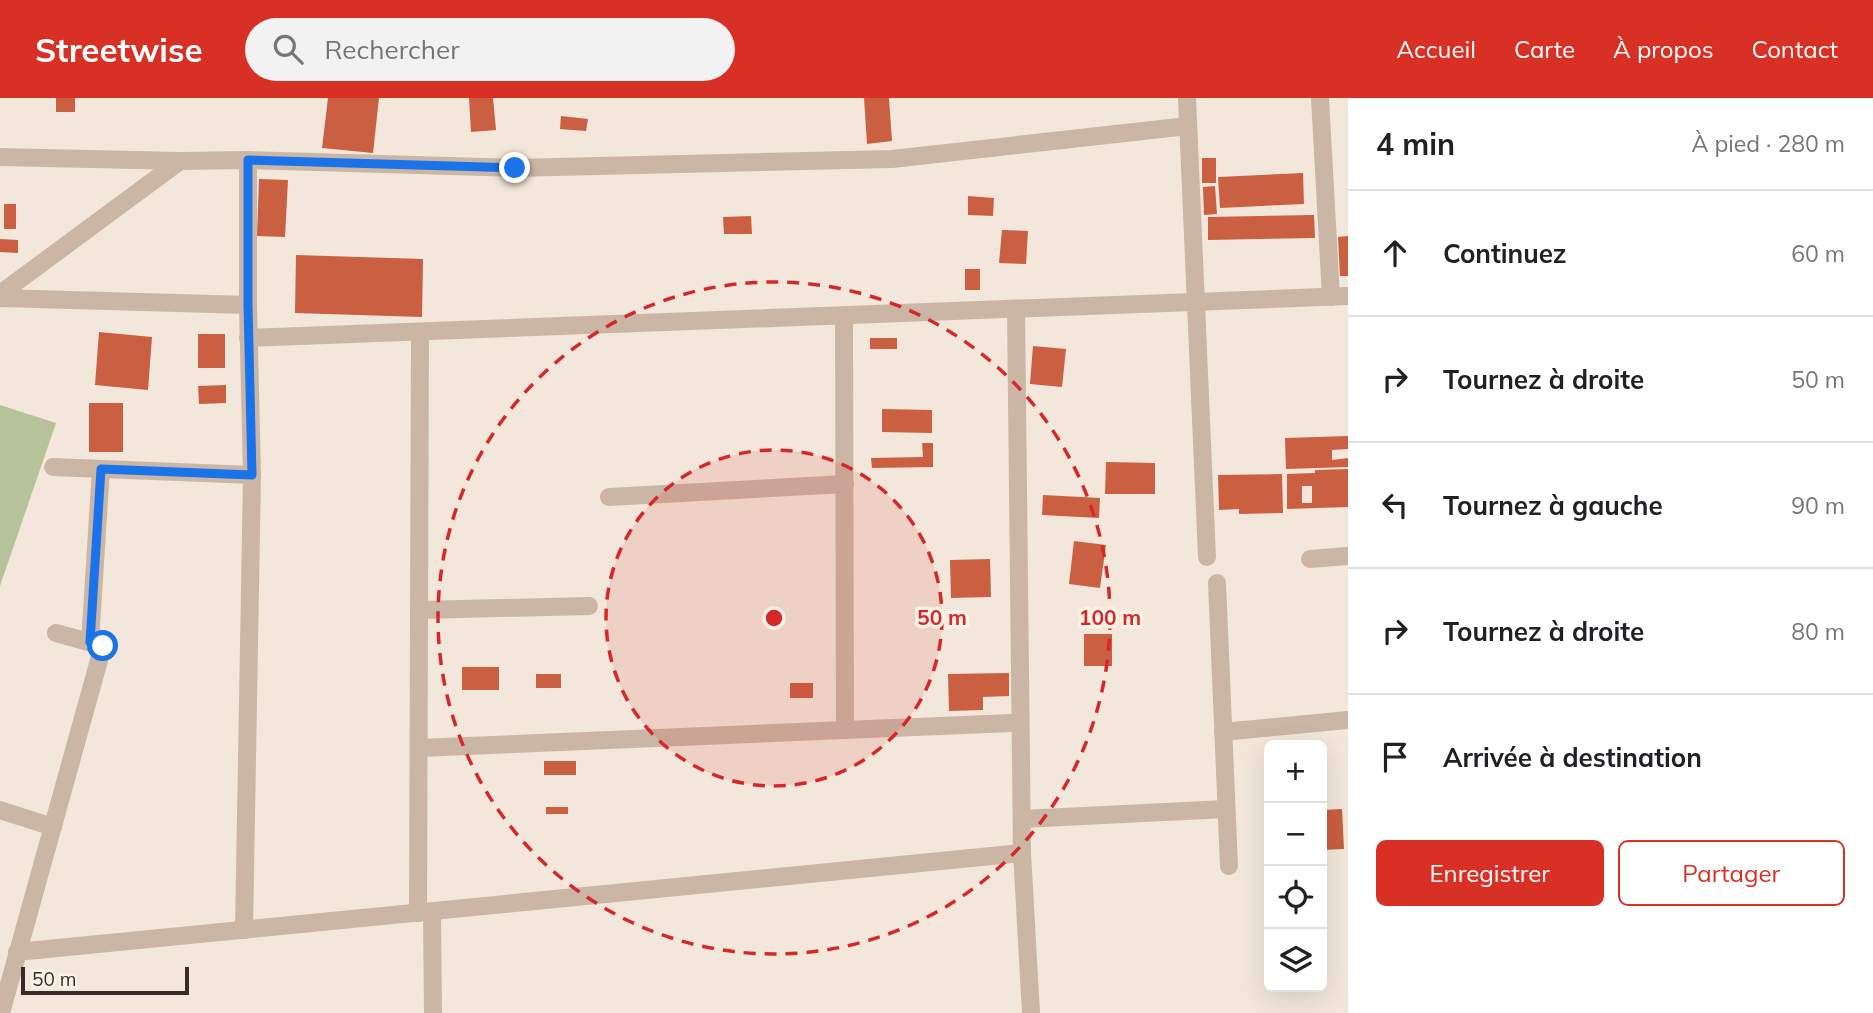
<!DOCTYPE html>
<html lang="fr">
<head>
<meta charset="utf-8">
<style>
  body { margin:0; font-family:Mulish,sans-serif; background:#f2f2f2; color:#202124 }
  .controls { position:absolute; right:21px; bottom:21px; display:grid; overflow:hidden; border-radius:10px; box-shadow:0 7px 28px #0002 }
  .controls button { width:63px; height:63px; display:grid; place-items:center; padding:0; border:0; border-bottom:2px solid #e0e0e0; background:#fff; color:#202124; font:35px sans-serif }
  .scale { position:absolute; left:21px; bottom:18px; width:168px; box-sizing:border-box; padding-left:7px; border:4px solid #372c27; border-top:0; font-size:19px; line-height:24px; white-space:nowrap; color:#372c27; -webkit-text-stroke:5px #faf1e7; paint-order:stroke }
  .stop { position:absolute; width:21px; height:21px; margin:-16px; border:5px solid #1a73e8; border-radius:50%; background:#fff }
  .stop.end { background:#1a73e8; border-color:#fff; box-shadow:0 2px 7px #0008 }
  .list { margin:0; padding:0; list-style:none }
  h2 { display:flex; justify-content:space-between; align-items:center; height:91px; margin:0; padding:0 28px; font-size:30px }
  h2 small { font-size:23px; font-weight:400; color:#757577 }
  .list li { display:grid; grid-template-columns:46px 1fr auto; gap:21px; align-items:center; box-sizing:border-box; height:126px; padding:0 28px; border-top:2px solid #e0e0e0 }
  .list b { display:block; font-size:26px; white-space:nowrap }
  .list em { font-size:23px; font-style:normal; color:#757577 }
  .actions { display:flex; gap:14px; padding:21px 28px }
  .actions a { flex:1; padding:16px 0; border:2px solid #d93025; border-radius:10px; text-align:center; font-size:24px; color:#d93025 }
  .actions .main { background:#d93025; color:#fff }
  .icon { flex:none; width:38px; height:38px; fill:none; stroke:currentColor; stroke-width:2; stroke-linecap:round; stroke-linejoin:round }
  .map { position:relative; flex:none; width:1348px; height:915px; overflow:hidden }
  header { display:flex; align-items:center; gap:42px; box-sizing:border-box; height:98px; padding:0 35px; background:#d93025; color:#fff }
  header strong { font-size:33px }
  nav { display:flex; gap:38px; margin-inline-start:auto; font-size:24px }
  .search { width:490px; height:63px; background:#f2f2f2; display:flex; align-items:center; gap:18px; box-sizing:border-box; padding:0 24px; border-radius:38px; color:#757577; font-size:26px }
  main { display:flex }
  aside { flex:1; background:#fff }
  .map>svg:first-child { display:block }
</style>
</head>
<body>
<header>
<strong>Streetwise</strong>
<div class="search"><svg class="icon" aria-label="search" viewBox="0 0 24 24"><circle cx="10" cy="10" r="6"/><path d="M15 15l6 6"/></svg>Rechercher</div>
<nav><a>Accueil</a><a>Carte</a><a>À propos</a><a>Contact</a></nav>
</header>
<main>
<div class="map">
<svg width="1348" height="915" viewBox="0 0 1348 915">
  <rect width="100%" height="100%" fill="#f3e7db"/>
  <polygon fill="#b6c29a" points="0,307 56,325 0,488"/>
  <g fill="#ca5f42" fill-rule="evenodd">
    <rect x="56" y="0" width="19" height="14"/>
    <polygon points="328,0 379,0 373,55 322,50"/>
    <polygon points="469,0 493,0 496,32 471,34"/>
    <polygon points="864,0 889,0 892,43 867,46"/>
    <polygon points="561,18 588,21 586,33 560,31"/>
    <rect x="1202" y="60" width="14" height="25"/>
    <polygon points="1303,75 1304,106 1220,110 1218,79"/>
    <polygon points="259,81 288,82 285,139 257,138"/>
    <polygon points="1215,88 1217,116 1204,117 1203,89"/>
    <polygon points="968,98 994,100 993,118 968,117"/>
    <rect x="4" y="106" width="12" height="25"/>
    <polygon points="1314,117 1315,140 1208,142 1208,119"/>
    <polygon points="751,118 752,136 724,136 723,119"/>
    <polygon points="1002,132 1028,133 1026,166 999,165"/>
    <polygon points="1348,138 1348,178 1340,178 1338,139"/>
    <polygon points="0,141 18,142 18,155 0,154"/>
    <polygon points="296,157 423,161 422,219 295,215"/>
    <rect x="965" y="171" width="15" height="21"/>
    <polygon points="99,234 152,239 148,292 95,287"/>
    <rect x="198" y="236" width="27" height="34"/>
    <rect x="870" y="240" width="27" height="11"/>
    <polygon points="1033,248 1066,251 1062,289 1030,286"/>
    <polygon points="226,287 226,305 199,306 198,288"/>
    <rect x="89" y="305" width="34" height="49"/>
    <polygon points="882,311 932,312 932,335 882,334"/>
    <polygon points="1348,338 1348,351 1332,352 1332,362 1348,360 1348,369 1286,371 1285,340"/>
    <polygon points="922,345 933,345 933,369 872,370 871,360 923,359"/>
    <polygon points="1106,364 1155,365 1155,396 1105,396"/>
    <path d="M1348,371V409L1287,411V376L1315,375V372ZM1302,388H1312V405H1302Z"/>
    <polygon points="1282,376 1283,415 1239,416 1239,411 1219,412 1218,377"/>
    <polygon points="1043,397 1100,400 1099,420 1042,417"/>
    <polygon points="1074,443 1106,447 1100,490 1069,486"/>
    <polygon points="990,461 991,499 951,500 950,462"/>
    <rect x="1084" y="536" width="28" height="32"/>
    <rect x="462" y="569" width="37" height="23"/>
    <polygon points="1009,575 1009,598 983,599 983,612 949,613 948,576"/>
    <rect x="536" y="576" width="25" height="14"/>
    <rect x="790" y="585" width="23" height="15"/>
    <rect x="544" y="663" width="32" height="14"/>
    <rect x="546" y="709" width="22" height="7"/>
    <polygon points="1342,711 1344,751 1322,752 1322,712"/>
  </g>
  <g fill="none" stroke-linecap="round" stroke-linejoin="round">
    <g stroke="#cbb6a6" stroke-width="18">
      <polyline points="1187,0 1207,459"/>
      <polyline points="1320,0 1331,199"/>
      <polyline points="0,59 180,63 248,62 515,70 892,61 1188,28"/>
      <polyline points="0,196 180,63"/>
      <polyline points="0,200 248,207"/>
      <polyline points="1016,211 1022,755 1031,915"/>
      <polyline points="844,218 845,632"/>
      <polyline points="248,240 1348,198"/>
      <polyline points="53,369 252,377"/>
      <polyline points="609,399 845,386"/>
      <polyline points="1310,461 1348,458"/>
      <polyline points="1217,485 1229,768"/>
      <polyline points="419,512 589,508"/>
      <polyline points="90,544 101,371"/>
      <polyline points="1223,634 1348,622"/>
      <polyline points="419,650 1011,625"/>
      <polyline points="0,712 53,729"/>
      <polyline points="1022,721 1226,711"/>
      <polyline points="432,813 433,915"/>
      <polyline points="418,815 420,235"/>
      <polyline points="244,832 252,377 248,207 248,62"/>
      <polyline points="17,854 1022,755"/>
      <polyline points="1,915 103,548 56,535"/>
    </g>
  </g>
  <g fill="none" stroke-linecap="round" stroke-linejoin="round">
    <polyline stroke="#1a73e8" stroke-width="9" points="103,548 90,544 101,371 252,377 248,207 248,62 515,70"/>
  </g>
  <circle cx="774" cy="520" r="168" fill="#d62828" fill-opacity=".12"/>
  <g fill="none" stroke="#d62828" stroke-width="3.5" stroke-dasharray="12 9">
    <circle cx="774" cy="520" r="168"/>
    <circle cx="774" cy="520" r="336"/>
  </g>
  <circle cx="774" cy="520" r="10" fill="#d62828" stroke="#faf1e7" stroke-width="3.5"/>
  <g font-size="21" text-anchor="middle" font-weight="bold" fill="#d62828" stroke="#faf1e7" stroke-width="7" stroke-linejoin="round" paint-order="stroke">
    <text x="942" y="527">50 m</text>
    <text x="1110" y="527">100 m</text>
  </g>
</svg>
<div class="controls">
<button>+</button>
<button>−</button>
<button><svg class="icon" aria-label="locate" viewBox="0 0 24 24"><circle cx="12" cy="12" r="6"/><path d="M12 2v4M12 18v4M2 12h4M18 12h4"/></svg></button>
<button><svg class="icon" aria-label="layers" viewBox="0 0 24 24"><path d="M12 4l9 5-9 5-9-5zM3 14l9 5 9-5"/></svg></button>
</div>
<div class="scale">50 m</div>
<div class="stop" style="left:103px;top:548px"></div>
<div class="stop end" style="left:515px;top:70px"></div>
</div>
<aside>
<h2>4 min<small>À pied · 280 m</small></h2>
<ul class="list">
<li><svg class="icon" aria-label="ahead" viewBox="0 0 24 24"><path d="M12 20V5M6 11l6-6 6 6"/></svg><div><b>Continuez</b></div><em>60 m</em></li>
<li><svg class="icon" aria-label="right" viewBox="0 0 24 24"><path d="M7 20v-9h11M14 6l5 5-5 5"/></svg><div><b>Tournez à droite</b></div><em>50 m</em></li>
<li><svg class="icon" aria-label="left" viewBox="0 0 24 24"><path d="M17 20v-9H6M10 6l-5 5 5 5"/></svg><div><b>Tournez à gauche</b></div><em>90 m</em></li>
<li><svg class="icon" aria-label="right" viewBox="0 0 24 24"><path d="M7 20v-9h11M14 6l5 5-5 5"/></svg><div><b>Tournez à droite</b></div><em>80 m</em></li>
<li><svg class="icon" aria-label="arrive" viewBox="0 0 24 24"><path d="M6 21V4h12l-3 4 3 4H6"/></svg><div><b>Arrivée à destination</b></div></li>
</ul>
<div class="actions"><a class="main">Enregistrer</a><a>Partager</a></div>
</aside>
</main>
</body>
</html>
